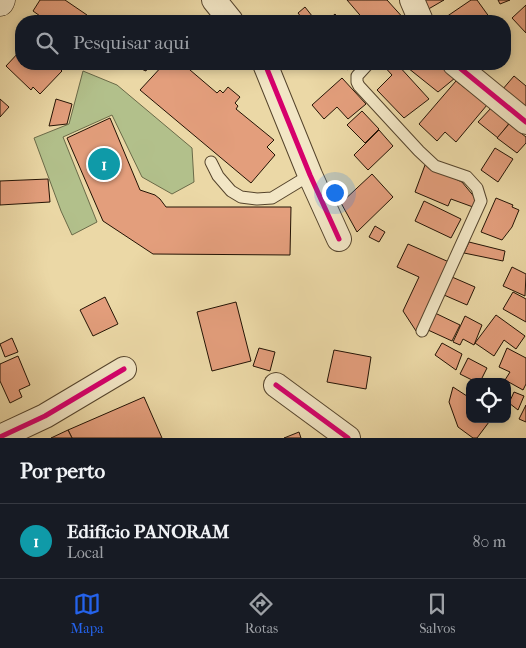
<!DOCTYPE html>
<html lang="pt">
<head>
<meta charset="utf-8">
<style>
  body { margin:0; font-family:"IM FELL French Canon",serif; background:#242831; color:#f1f3f6 }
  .controls { position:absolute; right:15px; bottom:15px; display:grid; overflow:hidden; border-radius:10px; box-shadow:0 2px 8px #0003 }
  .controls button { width:45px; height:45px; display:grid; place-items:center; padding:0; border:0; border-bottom:1px solid #363941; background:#171b24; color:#f1f3f6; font:25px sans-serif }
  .you { position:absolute; left:334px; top:192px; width:18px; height:18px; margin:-12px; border:4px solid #fff; border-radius:50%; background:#1a73e8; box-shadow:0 0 0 8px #1a73e833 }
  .badge { display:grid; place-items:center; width:32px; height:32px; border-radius:50%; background:#2563eb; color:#fff; font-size:16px; font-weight:700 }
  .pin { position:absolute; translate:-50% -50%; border:2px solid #fff; box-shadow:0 1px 5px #0006 }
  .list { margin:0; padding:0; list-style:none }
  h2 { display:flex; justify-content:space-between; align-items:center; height:65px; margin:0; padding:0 20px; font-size:21px }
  h2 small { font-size:16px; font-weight:400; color:#9ea1a6 }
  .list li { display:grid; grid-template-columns:32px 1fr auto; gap:15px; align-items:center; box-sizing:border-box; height:75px; padding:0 20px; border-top:1px solid #363941 }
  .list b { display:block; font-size:19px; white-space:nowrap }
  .list p { margin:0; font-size:16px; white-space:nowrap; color:#9ea1a6 }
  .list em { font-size:16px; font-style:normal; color:#9ea1a6 }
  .icon { flex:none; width:28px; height:28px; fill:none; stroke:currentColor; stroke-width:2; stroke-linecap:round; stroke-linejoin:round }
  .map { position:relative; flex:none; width:526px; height:438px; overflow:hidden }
  .search { position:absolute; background:#171b24; box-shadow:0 2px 8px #0003; left:15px; right:15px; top:15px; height:55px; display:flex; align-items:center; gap:12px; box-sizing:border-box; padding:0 18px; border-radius:20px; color:#9ea1a6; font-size:19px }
  .sheet { height:140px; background:#171b24 }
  nav { display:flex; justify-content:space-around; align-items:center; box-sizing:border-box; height:70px; border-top:1px solid #363941; background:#171b24; font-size:14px; color:#9ea1a6 }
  nav a { display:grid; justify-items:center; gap:2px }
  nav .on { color:#2563eb }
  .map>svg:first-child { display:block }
</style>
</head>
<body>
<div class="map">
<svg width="526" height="438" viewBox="0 0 526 438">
  <rect width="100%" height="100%" fill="#ebd8a6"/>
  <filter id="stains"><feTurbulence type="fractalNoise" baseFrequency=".004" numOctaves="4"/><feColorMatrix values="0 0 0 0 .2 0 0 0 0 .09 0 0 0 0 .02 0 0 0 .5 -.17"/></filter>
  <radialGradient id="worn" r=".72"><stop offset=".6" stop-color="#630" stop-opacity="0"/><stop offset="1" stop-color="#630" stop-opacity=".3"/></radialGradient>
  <polygon fill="#b2c08b" stroke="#6a6a48" points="83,71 117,85 192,148 194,182 172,194 142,177 112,115 63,137 97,222 72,235 61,211 34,138 69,124"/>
  <g fill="#e39e7c" stroke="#231304">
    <polygon points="40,0 65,0 87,15 83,21 47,21 33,11"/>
    <polygon points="347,0 387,0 406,21 365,21"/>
    <polygon points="420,0 444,0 425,11"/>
    <polygon points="471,0 477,0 490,18 485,21 449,21 446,17"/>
    <polygon points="498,0 510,0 500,4"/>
    <polygon points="526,5 526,33 512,18"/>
    <polygon points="305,7 316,21 304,21 298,13"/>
    <polygon points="335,14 341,21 327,21"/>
    <polygon points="21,46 21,64 55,64 62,71 40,94 33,87 31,90 6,66 20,51"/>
    <polygon points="130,64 149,64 146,71"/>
    <polygon points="164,64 168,64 174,69 178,64 183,64 217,93 220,90 223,93 228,87 240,97 235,103 238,106 236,109 274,140 267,147 275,155 251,183 140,90"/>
    <polygon points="341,64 354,64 347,70"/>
    <polygon points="382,64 397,64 429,99 404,118 377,90 392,75"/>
    <polygon points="403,64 438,64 455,78 438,92"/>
    <polygon points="514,76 526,86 526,110 502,90"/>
    <polygon points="342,78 366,104 348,119 337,107 324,119 312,105"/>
    <polygon points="456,81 487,105 456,142 445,132 437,141 419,124"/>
    <polygon points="0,99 9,107 0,117"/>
    <polygon points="56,99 72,104 67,124 49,126"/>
    <polygon points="492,107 510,122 498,138 478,122"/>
    <polygon points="362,111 379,129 365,143 347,125"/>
    <polygon points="110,118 140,190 155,195 160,199 166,207 291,207 290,255 153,254 103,221 67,138"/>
    <polygon points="509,124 526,137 526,143 517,153 497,138"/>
    <polygon points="379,130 393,146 368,170 354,155"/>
    <polygon points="495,148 513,159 498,182 481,170"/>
    <polygon points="425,165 462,182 476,199 473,207 451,199 448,206 415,192"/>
    <polygon points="372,174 393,197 357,232 341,203"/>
    <polygon points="48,179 50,202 0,205 0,181"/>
    <polygon points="496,198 513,205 512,207 519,210 512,227 502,240 481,232"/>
    <polygon points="424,201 461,219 451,238 415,221"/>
    <polygon points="375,226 385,232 379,242 369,237"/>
    <polygon points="469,242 505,251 503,261 464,253"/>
    <polygon points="408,244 449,262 416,331 403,311 419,277 397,267"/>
    <polygon points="512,267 526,274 525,296 503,286"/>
    <polygon points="452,277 475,287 467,305 444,295"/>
    <polygon points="513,292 526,299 526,322 503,309"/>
    <polygon points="105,297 118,324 93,336 80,310"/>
    <polygon points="236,302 251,361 212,371 197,312"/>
    <polygon points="435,313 460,325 452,341 428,330"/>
    <polygon points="496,315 525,336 516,349 504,340 494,356 475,343"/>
    <polygon points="465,316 482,325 474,345 463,339 460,345 453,342"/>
    <polygon points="12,338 18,352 5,357 0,344"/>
    <polygon points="442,343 462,354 456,370 435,355"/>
    <polygon points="259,348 275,352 270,371 253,366"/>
    <polygon points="507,348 526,358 526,384 523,390 505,380 510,372 499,367"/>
    <polygon points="334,350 371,357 366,389 327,382"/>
    <polygon points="18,356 30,385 19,390 22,397 10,403 0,381 0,364"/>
    <polygon points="468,358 487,368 480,382 476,382 460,374"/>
    <polygon points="453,387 470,398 467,403 470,406 470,419 485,419 489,422 477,438 473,438 458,427 449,402"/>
    <polygon points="514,392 524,396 518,410 509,403"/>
    <polygon points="144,397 162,438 72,438 68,430"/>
    <polygon points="526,405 526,422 519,419"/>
    <polygon points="68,430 72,438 51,438"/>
    <polygon points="299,432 301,438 284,438"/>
  </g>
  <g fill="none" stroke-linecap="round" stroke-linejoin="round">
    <defs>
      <g id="lane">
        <polyline points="368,64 357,76 357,82 359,86 419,151 435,166 467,177 477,188 481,201 422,331"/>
        <polyline points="211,162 218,176 231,191 241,197 257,199 272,198 310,175"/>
      </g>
      <g id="street">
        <polyline points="214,0 231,21"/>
        <polyline points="412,0 421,21"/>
        <polyline points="265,64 310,175 339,239"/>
        <polyline points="455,64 526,122"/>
        <polyline points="276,385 348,438"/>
        <polyline points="0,437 45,416 124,369"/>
      </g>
      <polyline id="secondary" points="0,2 1,0"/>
    </defs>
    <use href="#lane" stroke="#55442c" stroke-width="13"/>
    <use href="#street" stroke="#55442c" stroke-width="26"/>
    <use href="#secondary" stroke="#231304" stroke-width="29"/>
    <use href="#lane" stroke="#f2e6c5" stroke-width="11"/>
    <use href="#street" stroke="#f2e6c5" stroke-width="24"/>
    <use href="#secondary" stroke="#f2e6c5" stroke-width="28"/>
    <defs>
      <g id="cycleway">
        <polyline points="265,64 310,175 339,239"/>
        <polyline points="455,64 526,122"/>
        <polyline points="276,385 348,438"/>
        <polyline points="0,437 45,416 124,369"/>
      </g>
    </defs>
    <use href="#cycleway" stroke="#f2e6c5" stroke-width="8"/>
    <use href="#cycleway" stroke="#d6006c" stroke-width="5"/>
  </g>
  <rect width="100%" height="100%" filter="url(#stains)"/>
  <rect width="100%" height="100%" fill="url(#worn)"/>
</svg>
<div class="controls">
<button><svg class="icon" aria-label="locate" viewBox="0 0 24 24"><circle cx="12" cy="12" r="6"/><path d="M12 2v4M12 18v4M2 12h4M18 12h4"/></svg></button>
</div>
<div class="you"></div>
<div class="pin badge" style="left:104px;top:164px;background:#0f9aa8">1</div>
<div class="search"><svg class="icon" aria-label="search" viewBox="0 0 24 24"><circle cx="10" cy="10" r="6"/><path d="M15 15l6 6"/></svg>Pesquisar aqui</div>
</div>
<section class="sheet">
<h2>Por perto<small></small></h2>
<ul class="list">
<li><span class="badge" style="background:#0f9aa8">1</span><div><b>Edifício PANORAM</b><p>Local</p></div><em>80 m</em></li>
</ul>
</section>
<nav>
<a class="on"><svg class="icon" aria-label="map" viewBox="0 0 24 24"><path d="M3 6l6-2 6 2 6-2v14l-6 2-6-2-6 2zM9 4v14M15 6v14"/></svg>Mapa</a>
<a><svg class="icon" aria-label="directions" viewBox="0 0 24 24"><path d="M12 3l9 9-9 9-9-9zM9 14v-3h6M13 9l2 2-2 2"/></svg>Rotas</a>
<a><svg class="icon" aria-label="saved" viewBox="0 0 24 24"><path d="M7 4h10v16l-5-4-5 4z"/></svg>Salvos</a>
</nav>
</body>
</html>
